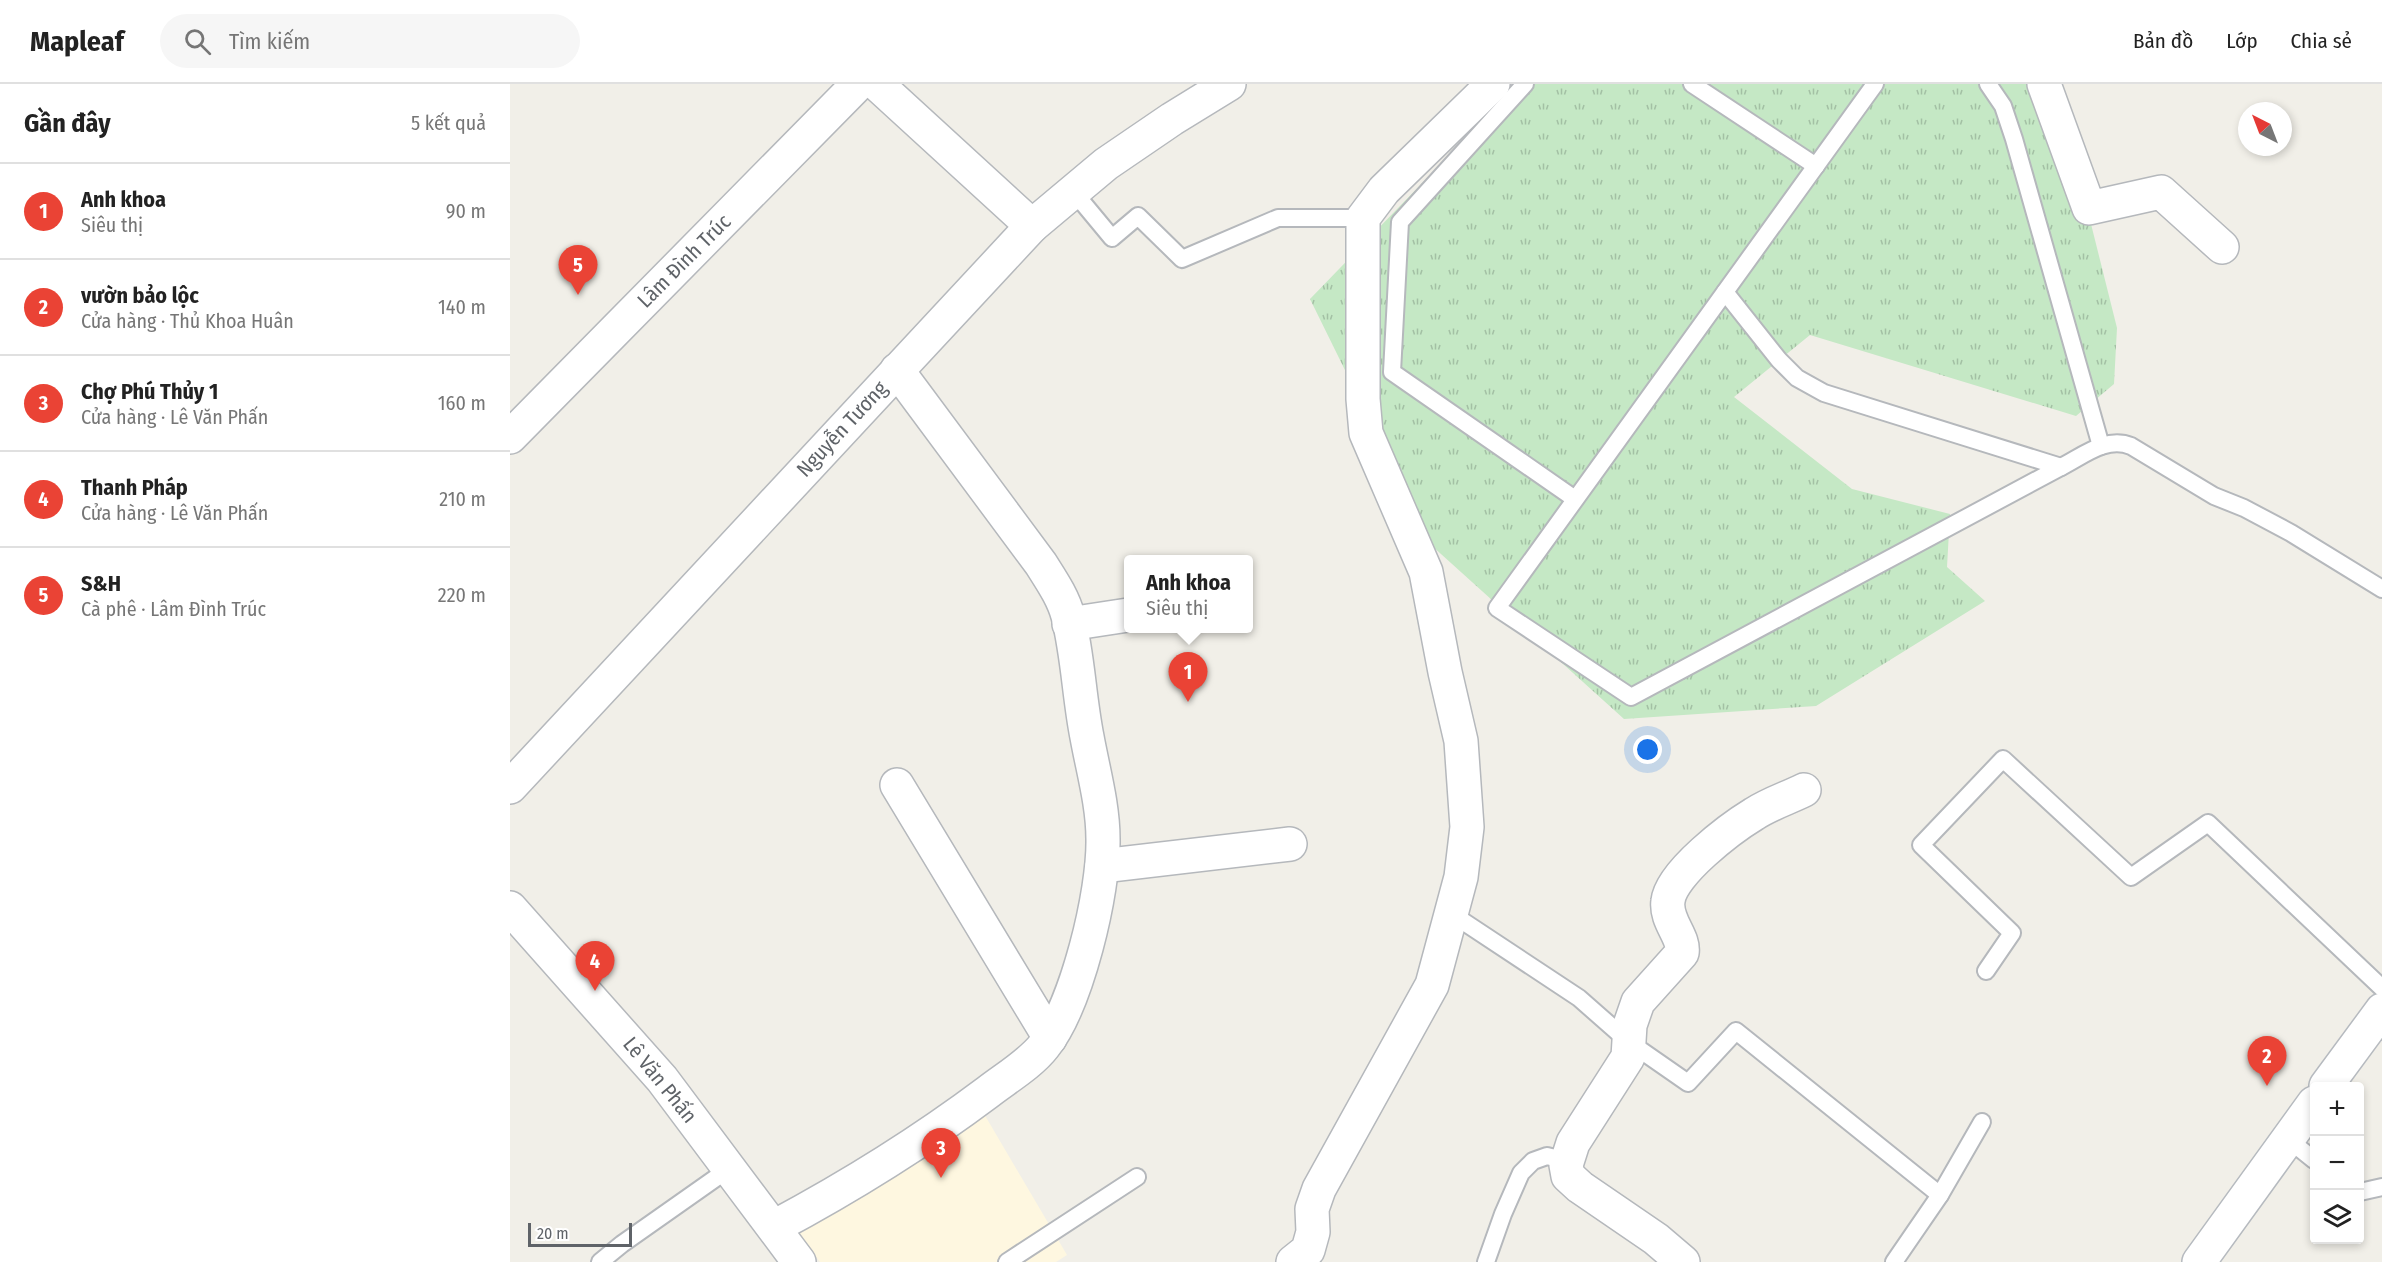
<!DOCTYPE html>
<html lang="vi">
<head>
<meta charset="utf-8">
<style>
  body { margin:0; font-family:"Fira Sans Condensed",sans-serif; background:#f6f6f6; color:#222 }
  .controls { position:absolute; right:18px; bottom:18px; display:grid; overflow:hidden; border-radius:6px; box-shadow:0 3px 9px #0003 }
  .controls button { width:54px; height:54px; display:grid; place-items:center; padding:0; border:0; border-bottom:2px solid #e0e0e0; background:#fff; color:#222; font:30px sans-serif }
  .compass { position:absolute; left:1728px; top:18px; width:54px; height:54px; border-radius:50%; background:#fff; box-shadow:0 3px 9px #0003; rotate:318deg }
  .scale { position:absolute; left:18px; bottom:15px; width:104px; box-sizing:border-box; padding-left:6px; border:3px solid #5f6368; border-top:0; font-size:16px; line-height:21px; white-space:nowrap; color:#5f6368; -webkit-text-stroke:4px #fff; paint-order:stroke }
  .you { position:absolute; left:1138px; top:666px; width:21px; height:21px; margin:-15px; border:4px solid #fff; border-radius:50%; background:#1a73e8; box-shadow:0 0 0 9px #1a73e833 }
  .badge { display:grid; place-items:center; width:39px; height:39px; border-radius:50%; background:#ea4335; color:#fff; font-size:20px; font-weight:700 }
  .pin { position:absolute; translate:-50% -50px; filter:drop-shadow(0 2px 3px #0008) }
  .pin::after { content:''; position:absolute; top:32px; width:21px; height:18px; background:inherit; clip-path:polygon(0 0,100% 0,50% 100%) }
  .popup { position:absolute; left:614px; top:471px; width:129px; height:78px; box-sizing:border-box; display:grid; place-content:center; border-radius:6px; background:#fff; filter:drop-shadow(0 2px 4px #0005); font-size:20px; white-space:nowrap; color:#767676 }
  .popup b { font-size:22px; color:#222 }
  .popup::after { content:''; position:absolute; left:50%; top:100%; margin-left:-12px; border:12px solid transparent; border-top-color:#fff }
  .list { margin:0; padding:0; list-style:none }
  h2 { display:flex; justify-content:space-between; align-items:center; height:78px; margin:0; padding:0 24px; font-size:26px }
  h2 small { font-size:20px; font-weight:400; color:#767676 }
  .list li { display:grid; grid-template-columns:39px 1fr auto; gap:18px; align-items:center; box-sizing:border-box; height:96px; padding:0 24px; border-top:2px solid #e0e0e0 }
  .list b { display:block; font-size:22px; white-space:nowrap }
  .list p { margin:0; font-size:20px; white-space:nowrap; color:#767676 }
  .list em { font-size:20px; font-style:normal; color:#767676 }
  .icon { flex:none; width:33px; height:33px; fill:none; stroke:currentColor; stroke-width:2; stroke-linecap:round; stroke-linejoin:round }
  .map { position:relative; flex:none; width:1872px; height:1178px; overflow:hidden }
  header { display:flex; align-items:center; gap:36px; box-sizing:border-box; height:84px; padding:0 30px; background:#fff; border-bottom:2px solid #e0e0e0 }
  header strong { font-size:28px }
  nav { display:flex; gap:33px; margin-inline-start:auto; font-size:21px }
  .search { width:420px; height:54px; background:#f6f6f6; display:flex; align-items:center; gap:15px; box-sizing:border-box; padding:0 21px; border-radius:33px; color:#767676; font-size:22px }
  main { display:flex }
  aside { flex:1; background:#fff }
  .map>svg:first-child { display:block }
</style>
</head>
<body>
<header>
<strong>Mapleaf</strong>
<div class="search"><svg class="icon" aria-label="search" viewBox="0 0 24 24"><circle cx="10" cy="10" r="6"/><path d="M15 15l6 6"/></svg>Tìm kiếm</div>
<nav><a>Bản đồ</a><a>Lớp</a><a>Chia sẻ</a></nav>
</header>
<main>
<aside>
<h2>Gần đây<small>5 kết quả</small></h2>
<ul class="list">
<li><span class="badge">1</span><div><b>Anh khoa</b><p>Siêu thị</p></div><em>90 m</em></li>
<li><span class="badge">2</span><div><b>vườn bảo lộc</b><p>Cửa hàng · Thủ Khoa Huân</p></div><em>140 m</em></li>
<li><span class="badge">3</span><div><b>Chợ Phú Thủy 1</b><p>Cửa hàng · Lê Văn Phấn</p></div><em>160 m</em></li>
<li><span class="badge">4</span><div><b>Thanh Pháp</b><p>Cửa hàng · Lê Văn Phấn</p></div><em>210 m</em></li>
<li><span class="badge">5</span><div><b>S&amp;H</b><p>Cà phê · Lâm Đình Trúc</p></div><em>220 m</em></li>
</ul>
</aside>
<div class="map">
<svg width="1872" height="1178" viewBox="0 0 1872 1178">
  <defs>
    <pattern id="grass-tufts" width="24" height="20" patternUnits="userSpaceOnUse" patternTransform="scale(1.5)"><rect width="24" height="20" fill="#c5e8c5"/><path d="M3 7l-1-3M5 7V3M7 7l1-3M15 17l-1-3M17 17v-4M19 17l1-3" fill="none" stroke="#a3c0a4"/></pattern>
  </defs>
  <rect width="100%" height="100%" fill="#f1efe8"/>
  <polygon fill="#fef7e0" points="470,1023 557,1171 546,1178 310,1178 279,1138"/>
  <polygon fill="url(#grass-tufts)" points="1008,0 1546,0 1607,244 1604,300 1566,332 1300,251 1224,313 1342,405 1440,430 1437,483 1475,517 1306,622 1114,635 921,461 800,215"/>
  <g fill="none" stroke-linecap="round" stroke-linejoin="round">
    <defs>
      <g id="lane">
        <polyline points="1015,0 890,138 882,288 1065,415"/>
        <polyline points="1182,0 1306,82"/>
        <polyline points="1365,0 987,524 1121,613 1551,383"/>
        <polyline points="1478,0 1493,22 1504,55 1591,362"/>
        <polyline points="563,107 602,154 628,132 672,175 768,134 853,134"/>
        <path d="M1215,208L1269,276L1287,294L1314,309L1551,383C1573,372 1596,352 1621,362L1704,412L1734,424L1781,449L1872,505"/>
        <polyline points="942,830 1069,914 1119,958 1178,999 1226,947 1430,1111 1384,1178"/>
        <polyline points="1476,887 1502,849 1411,761 1493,675 1621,793 1698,739 1872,904"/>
        <polyline points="1778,1055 1804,1076"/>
        <polyline points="1850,1108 1872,1103"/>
        <polyline points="1430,1111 1472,1038"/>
        <polyline points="90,1178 112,1160 220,1084"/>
        <polyline points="497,1178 627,1093"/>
        <polyline points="976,1178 993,1130 1011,1089 1023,1077 1037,1072 1057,1077"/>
      </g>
      <g id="street">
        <polyline points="1534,0 1579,124 1651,108 1712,163"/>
        <polyline points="522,142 596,80 662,35 719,0"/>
        <polyline points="0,353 348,0"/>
        <polyline points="559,540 618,531"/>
        <polyline points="387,701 540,954"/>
        <polyline points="0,703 522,142 367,0"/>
        <polyline points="592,782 780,760"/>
        <polyline points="0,824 152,995 289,1178"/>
        <path d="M264,1143C339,1103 410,1059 478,1008C496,994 520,980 534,962C567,921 594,808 593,755C593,721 583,686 577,653C569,613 568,571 558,532C553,513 541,496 531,480L387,286"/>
        <polyline points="783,1178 798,1166 803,1148 802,1125 809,1105 922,901 951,793 957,743 951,657 935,588 916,488 856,349 853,315 853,134 874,106 983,0"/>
        <path d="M1173,1178L1146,1155L1070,1103L1058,1092L1056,1081L1063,1059L1118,973L1120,941L1128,918L1172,869C1175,853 1155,837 1158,817C1161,789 1221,744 1244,730C1259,720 1278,714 1294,706"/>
      </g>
      <g id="secondary">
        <polyline points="1816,1002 1872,926"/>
        <polyline points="1689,1178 1804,1019"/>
      </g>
    </defs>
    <use href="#lane" stroke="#b5b8bc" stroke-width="20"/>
    <use href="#street" stroke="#b5b8bc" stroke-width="36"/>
    <use href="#secondary" stroke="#b6babf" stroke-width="36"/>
    <use href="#lane" stroke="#fff" stroke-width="16"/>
    <use href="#street" stroke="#fff" stroke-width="33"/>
    <use href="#secondary" stroke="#fff" stroke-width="33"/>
  </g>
  <g text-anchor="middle" stroke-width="4.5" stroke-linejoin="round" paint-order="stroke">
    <g font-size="21" fill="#5f6368" stroke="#fff">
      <text transform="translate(174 177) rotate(-45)" y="7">Lâm Đình Trúc</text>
      <text transform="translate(332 345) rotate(-47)" y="7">Nguyễn Tương</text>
      <text transform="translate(150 996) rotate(51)" y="7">Lê Văn Phấn</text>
    </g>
  </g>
</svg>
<div class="controls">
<button>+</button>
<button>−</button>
<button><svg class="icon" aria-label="layers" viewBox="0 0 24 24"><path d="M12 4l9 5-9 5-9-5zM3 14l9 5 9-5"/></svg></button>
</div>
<svg class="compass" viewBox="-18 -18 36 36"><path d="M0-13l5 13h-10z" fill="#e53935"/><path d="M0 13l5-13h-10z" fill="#767676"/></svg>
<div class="scale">20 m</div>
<div class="you"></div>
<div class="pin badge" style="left:678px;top:618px">1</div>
<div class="popup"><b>Anh khoa</b>Siêu thị</div>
<div class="pin badge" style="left:1757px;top:1002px">2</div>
<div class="pin badge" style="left:431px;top:1094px">3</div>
<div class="pin badge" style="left:85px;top:907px">4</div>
<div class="pin badge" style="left:68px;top:211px">5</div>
</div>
</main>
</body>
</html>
